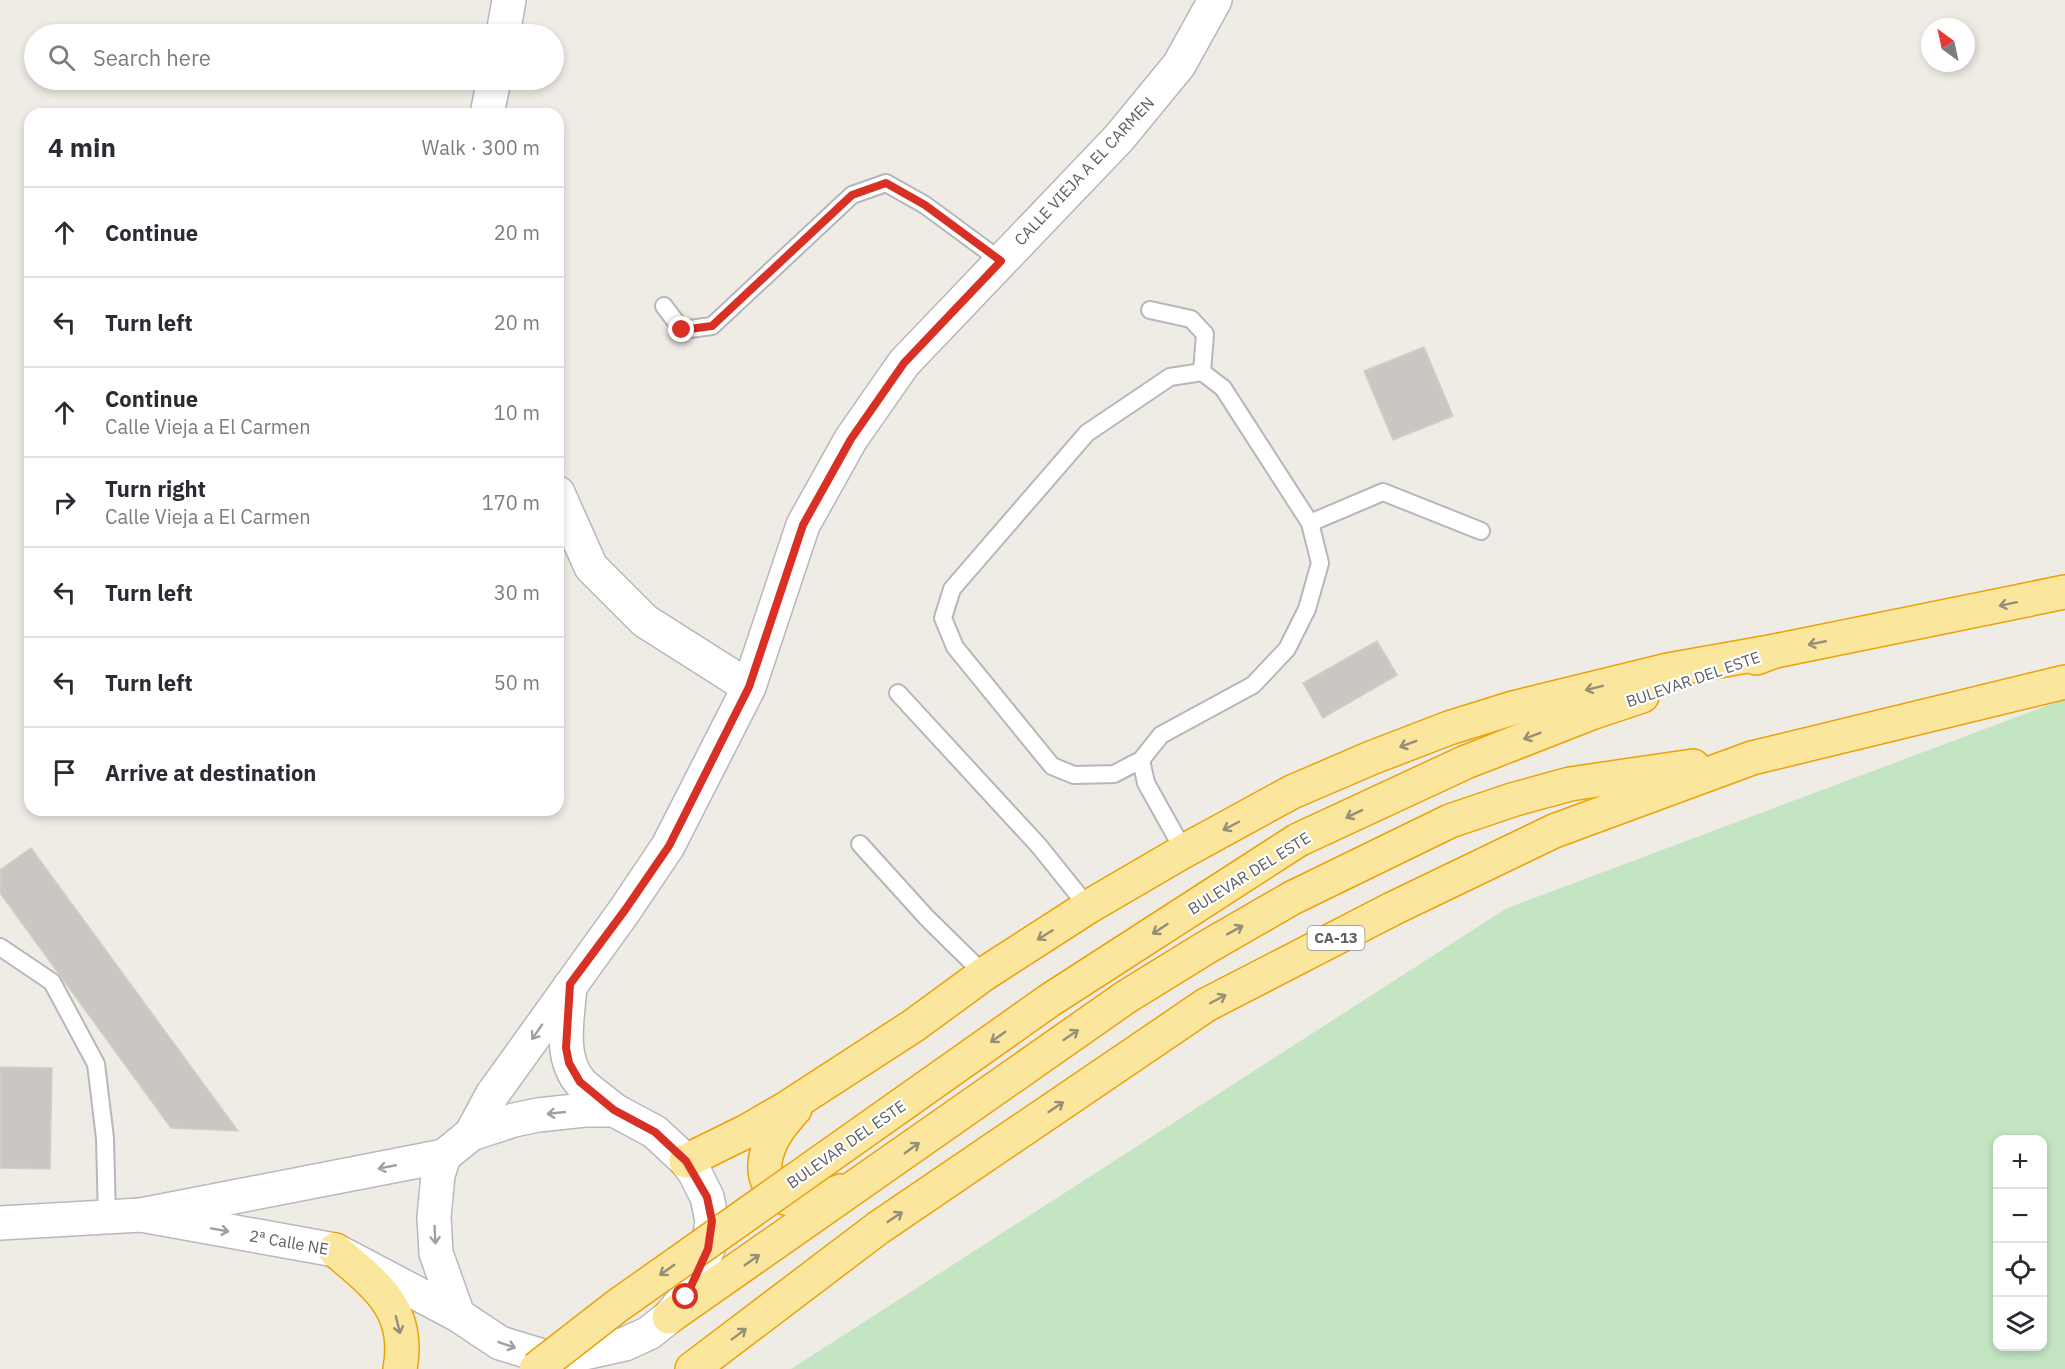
<!DOCTYPE html>
<html lang="en">
<head>
<meta charset="utf-8">
<style>
  body { margin:0; font-family:"IBM Plex Sans",sans-serif; background:#f2f2f3; color:#2b2b33 }
  .controls { position:absolute; right:18px; bottom:18px; display:grid; overflow:hidden; border-radius:12px; box-shadow:0 3px 9px #0003 }
  .controls button { width:54px; height:54px; display:grid; place-items:center; padding:0; border:0; border-bottom:2px solid #e1e1e2; background:#fff; color:#2b2b33; font:30px sans-serif }
  .compass { position:absolute; left:1921px; top:18px; width:54px; height:54px; border-radius:50%; background:#fff; box-shadow:0 3px 9px #0003; rotate:327deg }
  .stop { position:absolute; width:18px; height:18px; margin:-14px; border:4px solid #d93025; border-radius:50%; background:#fff }
  .stop.end { background:#d93025; border-color:#fff; box-shadow:0 2px 6px #0008 }
  .list { margin:0; padding:0; list-style:none }
  h2 { display:flex; justify-content:space-between; align-items:center; height:78px; margin:0; padding:0 24px; font-size:26px }
  h2 small { font-size:20px; font-weight:400; color:#7c7c81 }
  .list li { display:grid; grid-template-columns:39px 1fr auto; gap:18px; align-items:center; box-sizing:border-box; height:90px; padding:0 24px; border-top:2px solid #e1e1e2 }
  .list b { display:block; font-size:22px; white-space:nowrap }
  .list p { margin:0; font-size:20px; white-space:nowrap; color:#7c7c81 }
  .list em { font-size:20px; font-style:normal; color:#7c7c81 }
  .icon { flex:none; width:33px; height:33px; fill:none; stroke:currentColor; stroke-width:2; stroke-linecap:round; stroke-linejoin:round }
  .map { position:relative; flex:none; width:2065px; height:1369px; overflow:hidden }
  .search { position:absolute; background:#fff; box-shadow:0 3px 9px #0003; left:24px; top:24px; width:540px; height:66px; display:flex; align-items:center; gap:15px; box-sizing:border-box; padding:0 21px; border-radius:33px; color:#7c7c81; font-size:22px }
  .panel { position:absolute; background:#fff; box-shadow:0 3px 9px #0003; left:24px; top:108px; width:540px; height:708px; border-radius:18px }
  .map>svg:first-child { display:block }
</style>
</head>
<body>
<div class="map">
<svg width="2065" height="1369" viewBox="0 0 2065 1369">
  <rect width="100%" height="100%" fill="#efece5"/>
  <path fill="#c3e5c2" fill-rule="evenodd" d="M2065,699V1369H791L1507,908ZM1998,1140H2042V1346H1998Z"/>
  <g fill="#cac7c2" stroke="#d3cec3" stroke-width="1.5">
    <polygon points="1424,347 1453,416 1393,440 1364,371"/>
    <polygon points="1377,641 1397,675 1323,718 1303,683"/>
    <polygon points="31,848 238,1131 171,1128 0,893 0,870"/>
    <polygon points="0,1067 52,1068 50,1169 0,1168"/>
  </g>
  <g fill="none" stroke-linecap="round" stroke-linejoin="round">
    <defs>
      <g id="service">
        <polyline points="664,306 682,330 712,326 852,195 886,183 925,205 1001,261"/>
        <polyline points="1150,310 1191,319 1205,334 1202,372"/>
        <polyline points="1310,523 1383,492 1481,531"/>
        <polyline points="898,693 1039,846 1088,907"/>
        <polyline points="1141,760 1114,774 1074,775 1052,766 955,647 943,618 952,589 1087,433 1170,377 1202,372 1223,388 1310,523 1320,563 1307,609 1287,649 1253,685 1161,735 1141,760 1146,783 1184,851"/>
        <polyline points="860,844 927,918 984,974"/>
        <polyline points="0,947 52,982 96,1064 105,1138 107,1219"/>
      </g>
      <g id="minor">
        <polyline points="503,34 509,0"/>
        <polyline points="487,114 494,80"/>
        <polyline points="558,493 591,567 645,621 749,687"/>
      </g>
      <g id="tertiary">
        <path d="M570,986C568,1017 558,1057 581,1083C591,1093 604,1101 614,1110"/>
        <polyline points="471,1134 492,1095 625,910 668,846 749,687 803,525 851,439 904,363 1119,138 1179,65 1215,0"/>
      </g>
      <g id="secondary">
        <polyline points="141,1215 335,1250 458,1315 500,1343 546,1357 566,1357 625,1344 649,1333 669,1317 686,1297 708,1249 712,1221 707,1197 695,1173 686,1161 655,1132 614,1110 585,1110 538,1115 514,1120 471,1134 444,1156 438,1175 434,1217 436,1253 458,1315"/>
        <polyline points="0,1223 141,1215 444,1156"/>
      </g>
      <g id="trunk">
        <polyline points="1756,658 1775,651 2065,592"/>
        <polyline points="1298,840 1466,762 1594,712 1642,696"/>
        <path d="M795,1109C785,1120 774,1133 769,1147C764,1159 763,1173 769,1184C784,1209 819,1200 841,1191"/>
        <polyline points="686,1161 747,1131 785,1109 913,1026 984,974 1088,907 1184,851 1292,792 1371,758 1449,728 1513,708 1668,670 1775,651"/>
        <path d="M335,1250C376,1285 411,1309 400,1369"/>
        <polyline points="669,1317 1126,997 1207,947 1292,898 1450,821 1512,800 1570,784 1693,766"/>
        <polyline points="692,1369 878,1228 1206,1005 1392,909 1554,831 1752,758 2065,682"/>
      </g>
    </defs>
    <use href="#service" stroke="#b5b7bb" stroke-width="20"/>
    <use href="#minor" stroke="#b5b7bb" stroke-width="36"/>
    <use href="#tertiary" stroke="#b5b7bb" stroke-width="36"/>
    <use href="#secondary" stroke="#b6b9be" stroke-width="36"/>
    <use href="#trunk" stroke="#eca107" stroke-width="36"/>
    <use href="#service" stroke="#fff" stroke-width="16"/>
    <use href="#minor" stroke="#fff" stroke-width="33"/>
    <use href="#tertiary" stroke="#fff" stroke-width="33"/>
    <use href="#secondary" stroke="#fff" stroke-width="33"/>
    <use href="#trunk" stroke="#fbe69e" stroke-width="33"/>
    <defs>
      <polyline id="trunk-bridge" points="536,1369 617,1306 1050,1000 1298,840"/>
    </defs>
    <use href="#trunk-bridge" stroke="#eca107" stroke-width="36" stroke-linecap="butt"/>
    <use href="#trunk-bridge" stroke="#fbe69e" stroke-width="33"/>
  </g>
  <defs><path id="oneway-shaft" d="M-6 0H5M1.5-3L5.5 0L1.5 3" fill="none" stroke-width="1.6" stroke-linecap="round" stroke-linejoin="round" transform="scale(1.5)"/></defs>
  <g stroke="#948f79">
    <use href="#oneway-shaft" transform="translate(2008 604) rotate(168)"/>
    <use href="#oneway-shaft" transform="translate(1817 643) rotate(169)"/>
    <use href="#oneway-shaft" transform="translate(1594 688) rotate(166)"/>
    <use href="#oneway-shaft" transform="translate(1532 736) rotate(159)"/>
    <use href="#oneway-shaft" transform="translate(1408 744) rotate(159)"/>
    <use href="#oneway-shaft" transform="translate(1354 814) rotate(155)"/>
    <use href="#oneway-shaft" transform="translate(1231 826) rotate(152)"/>
    <use href="#oneway-shaft" transform="translate(1160 929) rotate(147)"/>
    <use href="#oneway-shaft" transform="translate(1235 930) rotate(-29)"/>
    <use href="#oneway-shaft" transform="translate(1045 935) rotate(148)"/>
    <use href="#oneway-shaft" transform="translate(1218 999) rotate(-28)"/>
    <use href="#oneway-shaft" transform="translate(1071 1035) rotate(-34)"/>
    <use href="#oneway-shaft" transform="translate(998 1037) rotate(145)"/>
    <use href="#oneway-shaft" transform="translate(1056 1107) rotate(-34)"/>
    <use href="#oneway-shaft" transform="translate(912 1148) rotate(-36)"/>
    <use href="#oneway-shaft" transform="translate(895 1217) rotate(-34)"/>
    <use href="#oneway-shaft" transform="translate(752 1260) rotate(-35)"/>
    <use href="#oneway-shaft" transform="translate(667 1270) rotate(145)"/>
    <use href="#oneway-shaft" transform="translate(398 1325) rotate(76)"/>
    <use href="#oneway-shaft" transform="translate(739 1334) rotate(-37)"/>
  </g>
  <g stroke="#9ea0a3">
    <use href="#oneway-shaft" transform="translate(537 1032) rotate(125)"/>
    <use href="#oneway-shaft" transform="translate(556 1113) rotate(174)"/>
    <use href="#oneway-shaft" transform="translate(387 1167) rotate(169)"/>
    <use href="#oneway-shaft" transform="translate(220 1230) rotate(10)"/>
    <use href="#oneway-shaft" transform="translate(435 1235) rotate(87)"/>
    <use href="#oneway-shaft" transform="translate(507 1345) rotate(19)"/>
  </g>
  <g fill="none" stroke-linecap="round" stroke-linejoin="round">
    <polyline stroke="#d93025" stroke-width="8" points="682,330 712,326 852,195 886,183 925,205 1001,261 904,363 851,439 803,525 749,687 669,846 625,910 570,984 566,1048 569,1063 580,1082 614,1110 655,1132 686,1161 707,1197 712,1221 708,1249 686,1297"/>
  </g>
  <g text-anchor="middle" stroke-width="4.5" stroke-linejoin="round" paint-order="stroke">
    <rect fill="#fff" stroke="#8e9093" stroke-width="1.5" x="1307.5" y="926" width="57" height="24" rx="4.5"/>
    <g font-size="15" font-weight="bold" fill="#5d6065">
      <text x="1336" y="943">CA-13</text>
    </g>
    <g font-size="16" fill="#5d6065" stroke="#fff">
      <text transform="translate(1084 171) rotate(-47)" y="6">CALLE VIEJA A EL CARMEN</text>
      <text transform="translate(1693 679) rotate(-19)" y="6">BULEVAR DEL ESTE</text>
      <text transform="translate(1249 873) rotate(-32)" y="6">BULEVAR DEL ESTE</text>
      <text transform="translate(846 1144) rotate(-35)" y="6">BULEVAR DEL ESTE</text>
      <text transform="translate(289 1242) rotate(10)" y="6">2ª Calle NE</text>
    </g>
  </g>
</svg>
<div class="controls">
<button>+</button>
<button>−</button>
<button><svg class="icon" aria-label="locate" viewBox="0 0 24 24"><circle cx="12" cy="12" r="6"/><path d="M12 2v4M12 18v4M2 12h4M18 12h4"/></svg></button>
<button><svg class="icon" aria-label="layers" viewBox="0 0 24 24"><path d="M12 4l9 5-9 5-9-5zM3 14l9 5 9-5"/></svg></button>
</div>
<svg class="compass" viewBox="-18 -18 36 36"><path d="M0-13l5 13h-10z" fill="#e53935"/><path d="M0 13l5-13h-10z" fill="#7c7c81"/></svg>
<div class="stop" style="left:686px;top:1297px"></div>
<div class="stop end" style="left:682px;top:330px"></div>
<div class="search"><svg class="icon" aria-label="search" viewBox="0 0 24 24"><circle cx="10" cy="10" r="6"/><path d="M15 15l6 6"/></svg>Search here</div>
<section class="panel">
<h2>4 min<small>Walk · 300 m</small></h2>
<ul class="list">
<li><svg class="icon" aria-label="ahead" viewBox="0 0 24 24"><path d="M12 20V5M6 11l6-6 6 6"/></svg><div><b>Continue</b></div><em>20 m</em></li>
<li><svg class="icon" aria-label="left" viewBox="0 0 24 24"><path d="M17 20v-9H6M10 6l-5 5 5 5"/></svg><div><b>Turn left</b></div><em>20 m</em></li>
<li><svg class="icon" aria-label="ahead" viewBox="0 0 24 24"><path d="M12 20V5M6 11l6-6 6 6"/></svg><div><b>Continue</b><p>Calle Vieja a El Carmen</p></div><em>10 m</em></li>
<li><svg class="icon" aria-label="right" viewBox="0 0 24 24"><path d="M7 20v-9h11M14 6l5 5-5 5"/></svg><div><b>Turn right</b><p>Calle Vieja a El Carmen</p></div><em>170 m</em></li>
<li><svg class="icon" aria-label="left" viewBox="0 0 24 24"><path d="M17 20v-9H6M10 6l-5 5 5 5"/></svg><div><b>Turn left</b></div><em>30 m</em></li>
<li><svg class="icon" aria-label="left" viewBox="0 0 24 24"><path d="M17 20v-9H6M10 6l-5 5 5 5"/></svg><div><b>Turn left</b></div><em>50 m</em></li>
<li><svg class="icon" aria-label="arrive" viewBox="0 0 24 24"><path d="M6 21V4h12l-3 4 3 4H6"/></svg><div><b>Arrive at destination</b></div></li>
</ul>
</section>
</div>
</body>
</html>
